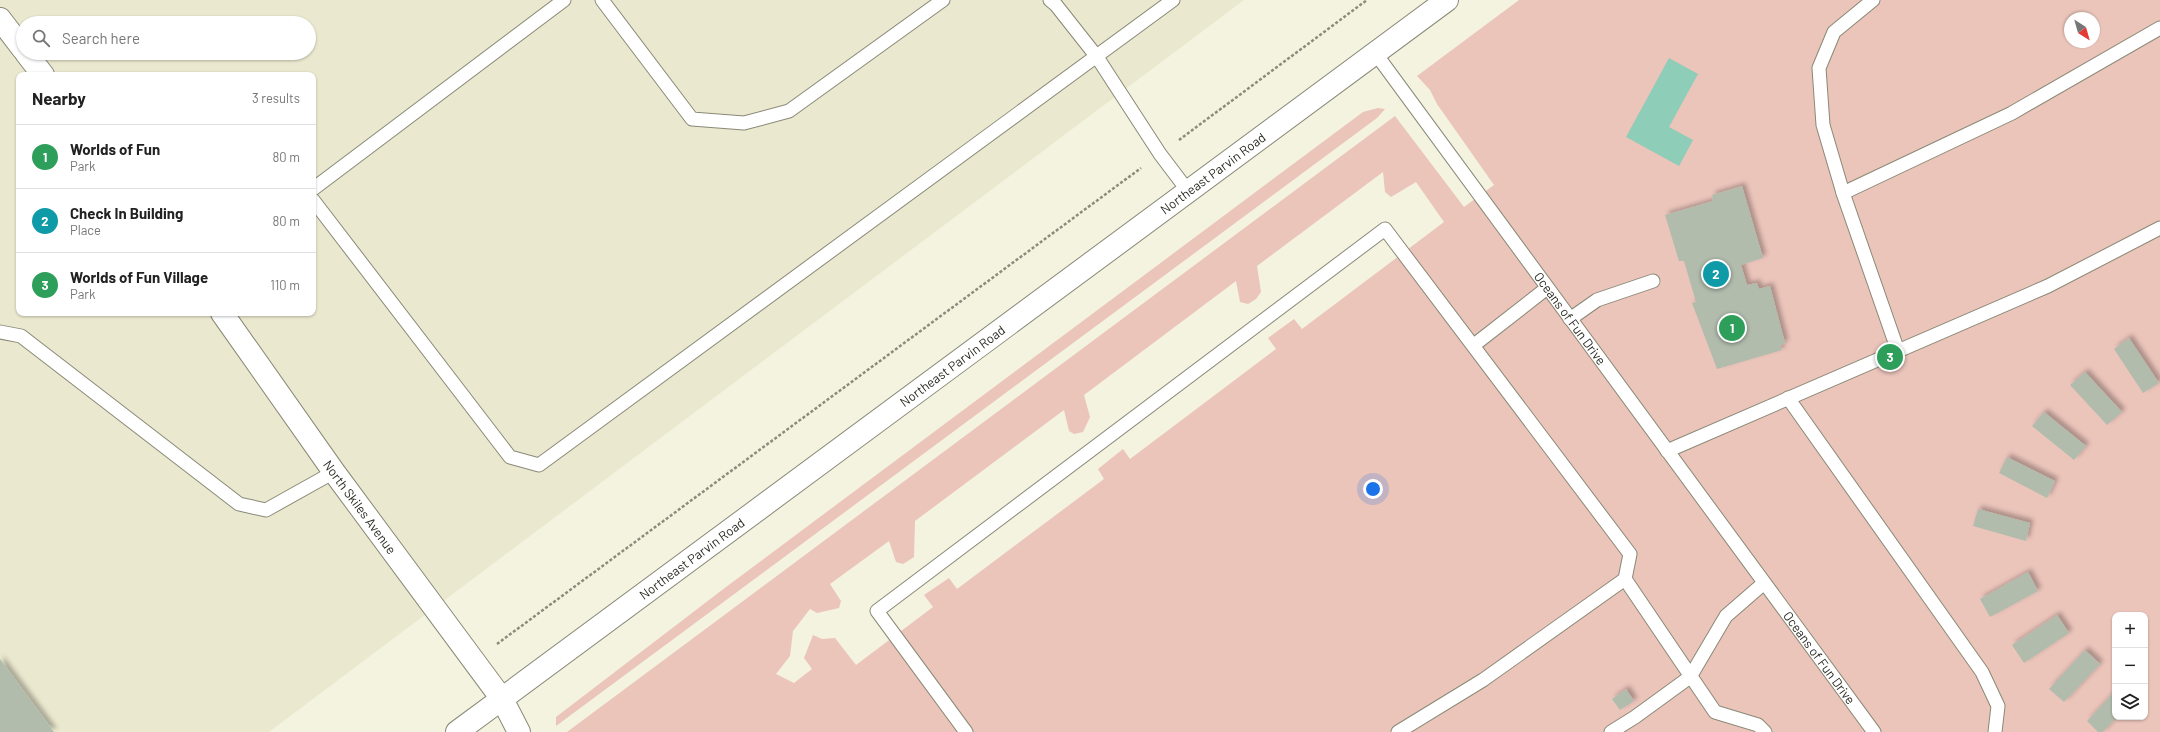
<!DOCTYPE html>
<html lang="en">
<head>
<meta charset="utf-8">
<style>
  body { margin:0; font-family:Barlow,sans-serif; background:#f2f2f2; color:#222 }
  .controls { position:absolute; right:12px; bottom:12px; display:grid; overflow:hidden; border-radius:8px; box-shadow:0 1px 3px #0004 }
  .controls button { width:36px; height:36px; display:grid; place-items:center; padding:0; border:0; border-bottom:1px solid #e0e0e0; background:#fff; color:#222; font:20px sans-serif }
  .compass { position:absolute; left:2064px; top:12px; width:36px; height:36px; border-radius:50%; background:#fff; box-shadow:0 1px 3px #0004; rotate:143deg }
  .you { position:absolute; left:1373px; top:489px; width:14px; height:14px; margin:-10px; border:3px solid #fff; border-radius:50%; background:#1a73e8; box-shadow:0 0 0 6px #1a73e833 }
  .badge { display:grid; place-items:center; width:26px; height:26px; border-radius:50%; background:#6370e8; color:#fff; font-size:13px; font-weight:700 }
  .pin { position:absolute; translate:-50% -50%; border:2px solid #fff; box-shadow:0 1px 4px #0006 }
  .list { margin:0; padding:0; list-style:none }
  h2 { display:flex; justify-content:space-between; align-items:center; height:52px; margin:0; padding:0 16px; font-size:17px }
  h2 small { font-size:13px; font-weight:400; color:#767676 }
  .list li { display:grid; grid-template-columns:26px 1fr auto; gap:12px; align-items:center; box-sizing:border-box; height:64px; padding:0 16px; border-top:1px solid #e0e0e0 }
  .list b { display:block; font-size:15px; white-space:nowrap }
  .list p { margin:0; font-size:13px; white-space:nowrap; color:#767676 }
  .list em { font-size:13px; font-style:normal; color:#767676 }
  .icon { flex:none; width:22px; height:22px; fill:none; stroke:currentColor; stroke-width:2; stroke-linecap:round; stroke-linejoin:round }
  .map { position:relative; flex:none; width:2160px; height:732px; overflow:hidden }
  .search { position:absolute; background:#fff; box-shadow:0 1px 3px #0004; left:16px; top:16px; width:300px; height:44px; display:flex; align-items:center; gap:10px; box-sizing:border-box; padding:0 14px; border-radius:22px; color:#767676; font-size:15px }
  .panel { position:absolute; background:#fff; box-shadow:0 1px 3px #0004; left:16px; top:72px; width:300px; height:244px; border-radius:8px }
  .map>svg:first-child { display:block }
</style>
</head>
<body>
<div class="map">
<svg width="2160" height="732" viewBox="0 0 2160 732">
  <defs>
    <filter id="shadow"><feDropShadow dx="3.5" dy="-3.5" stdDeviation="2" flood-color="#0004"/></filter>
  </defs>
  <rect width="100%" height="100%" fill="#f4f3e0"/>
  <path fill="#eae8ce" fill-rule="evenodd" d="M0,0H1244L269,732H0ZM23,23H309V53H23ZM19,75H313V313H19Z"/>
  <g fill="#ebc4ba" fill-rule="evenodd">
    <path d="M1519,0H2160V732H567L1395,116L1464,207L1494,185L1437,104L1430,90L1417,76ZM2070,18H2094V42H2070ZM1383,172L1385,192L1391,197L1416,182L1444,222L1302,329L1294,319L1268,338L1276,349L1130,459L1123,449L1098,469L1104,479L957,589L949,578L924,595L933,607L856,665L835,638L822,639L813,635L804,658L812,669L794,683L776,674L790,656L793,631L810,609L817,613L839,608L841,601L830,584L889,541L896,562L903,564L914,557L915,521L1064,410L1069,431L1074,434L1083,432L1090,417L1084,395L1236,281L1240,302L1248,304L1256,299L1261,292L1257,266ZM2115,615H2145V717H2115Z"/>
    <polygon points="1378,108 1385,109 1377,118 556,726 556,717 726,587 1363,112"/>
  </g>
  <polygon fill="#8ecdb8" points="1669,58 1698,74 1669,127 1693,140 1679,166 1626,137"/>
  <g fill="#b1bcad" filter="url(#shadow)">
    <polygon points="1742,186 1763,258 1741,265 1747,285 1757,283 1759,289 1770,286 1785,343 1780,346 1782,350 1717,369 1692,303 1696,302 1684,261 1679,261 1665,215 1713,201 1712,195"/>
    <polygon points="2129,338 2159,383 2143,393 2114,349"/>
    <polygon points="2085,372 2122,412 2107,425 2070,385"/>
    <polygon points="2044,412 2086,446 2074,460 2032,426"/>
    <polygon points="2007,457 2055,481 2047,498 1999,473"/>
    <polygon points="1978,509 2030,523 2026,541 1973,526"/>
    <polygon points="2028,572 2038,591 1990,617 1980,599"/>
    <polygon points="2057,615 2069,633 2024,663 2012,645"/>
    <polygon points="2085,650 2100,664 2064,702 2049,689"/>
    <polygon points="0,659 54,732 0,732"/>
    <polygon points="1626,689 1634,701 1620,710 1612,699"/>
    <polygon points="2115,691 2115,717 2117,717 2103,732 2098,732 2087,721"/>
  </g>
  <g fill="none" stroke-linecap="round" stroke-linejoin="round">
    <defs>
      <g id="service">
        <polyline points="602,0 692,119 744,123 789,111 943,0"/>
        <polyline points="1050,0 1056,5 1097,57 1160,154 1188,191"/>
        <polyline points="1873,0 1834,32 1819,68 1823,125 1843,193 1898,351"/>
        <path id="s1" d="M1376,54L1874,732"/>
        <polyline points="313,189 564,0"/>
        <polyline points="1843,193 2012,113 2160,28"/>
        <polyline points="313,200 510,457 539,465 1173,0"/>
        <polyline points="1570,319 1597,300 1653,281"/>
        <polyline points="0,332 21,336 239,504 266,510 334,472"/>
        <polyline points="1474,345 1547,288"/>
        <polyline points="1788,398 1982,672 1998,706 1995,732"/>
        <polyline points="1667,451 2048,286 2160,228"/>
        <polyline points="1625,579 1715,712 1758,725 1765,732"/>
        <polyline points="966,732 877,611 1385,229 1630,554 1625,579 1483,680 1398,732"/>
        <polyline points="1611,732 1635,717 1690,677 1726,616 1764,583"/>
      </g>
      <g id="minor">
        <polyline points="0,19 23,49"/>
        <polyline points="26,53 43,75"/>
        <path id="s2" d="M222,313L334,472L502,699L519,732"/>
      </g>
      <g id="tertiary">
        <path id="s3" d="M457,732L1447,0"/>
      </g>
    </defs>
    <use href="#service" stroke="#8a8977" stroke-width="15"/>
    <use href="#minor" stroke="#8a8977" stroke-width="24"/>
    <use href="#tertiary" stroke="#8a8977" stroke-width="24"/>
    <g stroke="#8b8a7d" stroke-width="2.5" stroke-dasharray="3 2" stroke-linecap="butt">
      <polyline points="1179,140 1367,0"/>
      <polyline points="497,644 1141,168"/>
    </g>
    <use href="#service" stroke="#fff" stroke-width="13"/>
    <use href="#minor" stroke="#fff" stroke-width="22"/>
    <use href="#tertiary" stroke="#fff" stroke-width="22"/>
  </g>
  <g text-anchor="middle" stroke-width="3" stroke-linejoin="round" paint-order="stroke">
    <g font-size="13" fill="#292922" stroke="#fff">
      <text dy="5" stroke="none"><textPath href="#s3" startOffset="940">Northeast Parvin Road</textPath></text>
      <text dy="5" stroke="none"><textPath href="#s1" startOffset="328">Oceans of Fun Drive</textPath></text>
      <text dy="5" stroke="none"><textPath href="#s3" startOffset="616">Northeast Parvin Road</textPath></text>
      <text dy="5" stroke="none"><textPath href="#s2" startOffset="238">North Skiles Avenue</textPath></text>
      <text dy="5" stroke="none"><textPath href="#s3" startOffset="292">Northeast Parvin Road</textPath></text>
      <text dy="5" stroke="none"><textPath href="#s1" startOffset="749">Oceans of Fun Drive</textPath></text>
    </g>
  </g>
</svg>
<div class="controls">
<button>+</button>
<button>−</button>
<button><svg class="icon" aria-label="layers" viewBox="0 0 24 24"><path d="M12 4l9 5-9 5-9-5zM3 14l9 5 9-5"/></svg></button>
</div>
<svg class="compass" viewBox="-18 -18 36 36"><path d="M0-13l5 13h-10z" fill="#e53935"/><path d="M0 13l5-13h-10z" fill="#767676"/></svg>
<div class="you"></div>
<div class="pin badge" style="left:1732px;top:328px;background:#2e9e5b">1</div>
<div class="pin badge" style="left:1716px;top:274px;background:#0f9aa8">2</div>
<div class="pin badge" style="left:1890px;top:357px;background:#2e9e5b">3</div>
<div class="search"><svg class="icon" aria-label="search" viewBox="0 0 24 24"><circle cx="10" cy="10" r="6"/><path d="M15 15l6 6"/></svg>Search here</div>
<section class="panel">
<h2>Nearby<small>3 results</small></h2>
<ul class="list">
<li><span class="badge" style="background:#2e9e5b">1</span><div><b>Worlds of Fun</b><p>Park</p></div><em>80 m</em></li>
<li><span class="badge" style="background:#0f9aa8">2</span><div><b>Check In Building</b><p>Place</p></div><em>80 m</em></li>
<li><span class="badge" style="background:#2e9e5b">3</span><div><b>Worlds of Fun Village</b><p>Park</p></div><em>110 m</em></li>
</ul>
</section>
</div>
</body>
</html>
